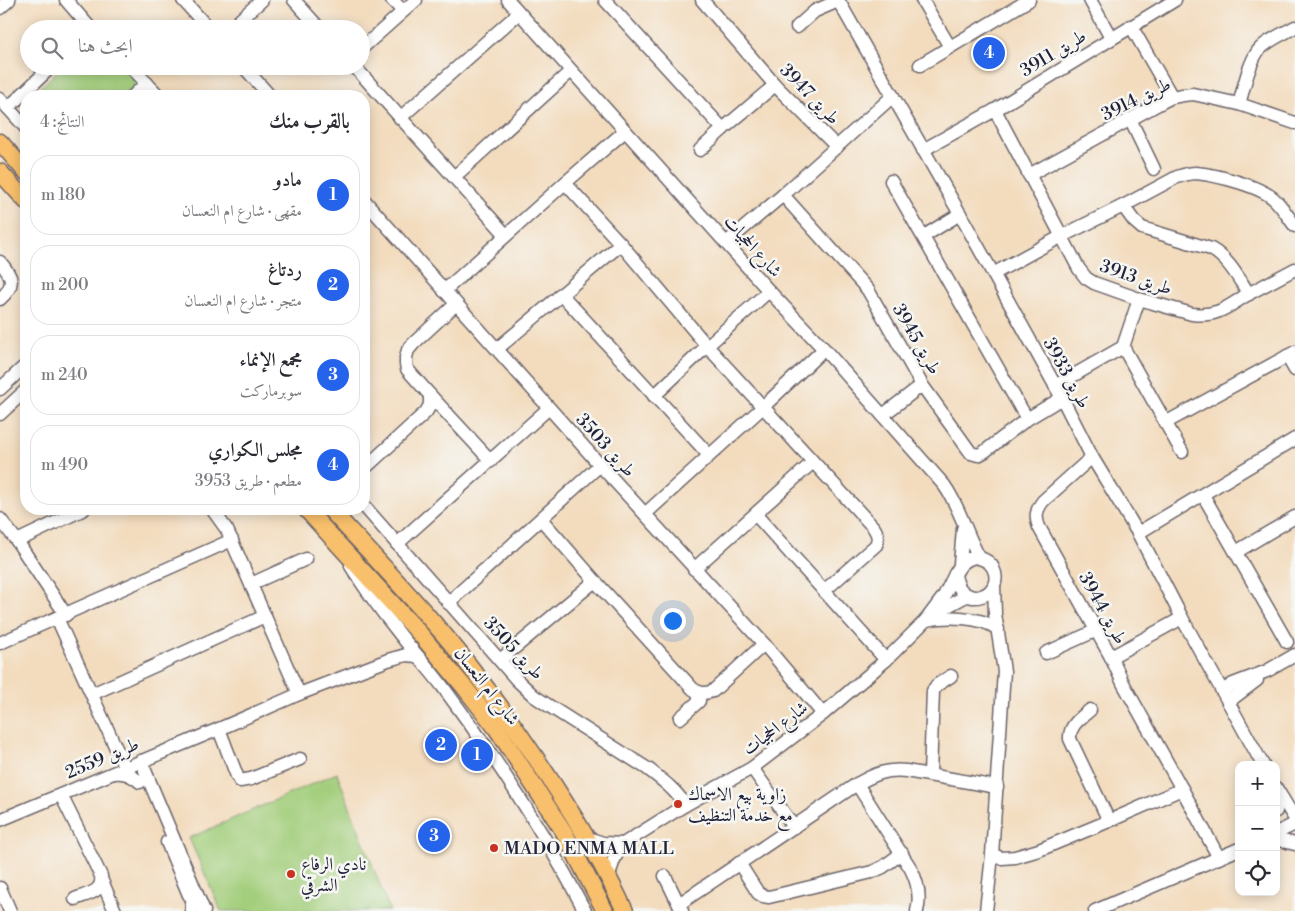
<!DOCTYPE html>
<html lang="ar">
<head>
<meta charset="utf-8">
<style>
  body { margin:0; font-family:"Libre Bodoni",Amiri,serif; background:#f7f7f7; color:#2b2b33; direction:rtl }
  .controls { position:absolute; right:15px; bottom:15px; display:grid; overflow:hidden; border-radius:10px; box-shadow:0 2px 12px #0003 }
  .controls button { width:45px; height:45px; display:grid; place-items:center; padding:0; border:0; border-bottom:1px solid #e1e1e2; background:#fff; color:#2b2b33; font:25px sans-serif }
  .you { position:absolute; left:672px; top:620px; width:18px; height:18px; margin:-12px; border:4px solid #fff; border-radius:50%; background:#1a73e8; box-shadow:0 0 0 8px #1a73e833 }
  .badge { display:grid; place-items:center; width:32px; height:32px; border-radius:50%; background:#2563eb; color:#fff; font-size:16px; font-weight:700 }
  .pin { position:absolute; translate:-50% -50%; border:2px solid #fff; box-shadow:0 1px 5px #0006 }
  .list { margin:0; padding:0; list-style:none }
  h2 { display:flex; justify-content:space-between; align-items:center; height:65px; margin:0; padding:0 20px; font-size:21px }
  h2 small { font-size:16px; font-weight:400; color:#7c7c81 }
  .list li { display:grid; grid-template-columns:32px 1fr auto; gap:15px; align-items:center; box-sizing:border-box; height:80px; margin:0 10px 10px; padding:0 10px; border:1px solid #e1e1e2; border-radius:20px }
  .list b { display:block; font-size:19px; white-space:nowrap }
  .list p { margin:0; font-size:16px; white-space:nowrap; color:#7c7c81 }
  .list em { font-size:16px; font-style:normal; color:#7c7c81 }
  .icon { flex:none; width:28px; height:28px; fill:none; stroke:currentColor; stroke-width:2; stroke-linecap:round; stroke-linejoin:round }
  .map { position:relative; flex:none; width:1295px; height:911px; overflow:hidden; direction:ltr }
  .search { position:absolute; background:#fff; box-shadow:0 2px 12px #0003; left:20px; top:20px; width:350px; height:55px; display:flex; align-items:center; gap:12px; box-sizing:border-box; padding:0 18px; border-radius:28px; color:#7c7c81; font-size:19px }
  .panel { position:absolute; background:#fff; box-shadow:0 2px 12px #0003; left:20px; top:90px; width:350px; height:425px; border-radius:20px; direction:rtl }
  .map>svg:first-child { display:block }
</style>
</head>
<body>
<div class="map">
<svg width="1295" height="911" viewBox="0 0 1295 911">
  <rect width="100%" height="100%" fill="#f6f6f2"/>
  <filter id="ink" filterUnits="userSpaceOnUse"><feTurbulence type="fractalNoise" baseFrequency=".02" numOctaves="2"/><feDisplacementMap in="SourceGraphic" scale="10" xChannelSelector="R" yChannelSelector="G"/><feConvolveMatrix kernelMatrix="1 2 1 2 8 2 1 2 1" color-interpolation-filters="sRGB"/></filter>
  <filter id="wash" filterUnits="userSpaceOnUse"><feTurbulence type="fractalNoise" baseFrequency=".0096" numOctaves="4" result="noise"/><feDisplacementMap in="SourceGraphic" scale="20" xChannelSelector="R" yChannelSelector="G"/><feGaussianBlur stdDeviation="1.12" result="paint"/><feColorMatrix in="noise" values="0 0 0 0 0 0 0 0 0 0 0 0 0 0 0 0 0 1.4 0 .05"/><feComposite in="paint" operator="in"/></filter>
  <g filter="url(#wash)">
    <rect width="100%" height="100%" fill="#f3dcbe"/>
    <g fill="#a3ce7b" stroke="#62785b">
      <polygon points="63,66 127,66 142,82 126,96 31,96"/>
      <polygon points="337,773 390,911 221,911 189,838"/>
    </g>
  </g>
  <g filter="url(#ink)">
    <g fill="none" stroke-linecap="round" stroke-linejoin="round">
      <defs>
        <g id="minor">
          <polyline points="66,0 91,29"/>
          <polyline points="183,0 209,29"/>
          <polyline points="294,0 320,29"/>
          <polyline points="392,0 403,11"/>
          <path d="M508,0L769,291L824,349L944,485C960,507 966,534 979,557"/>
          <polyline points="605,0 723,129"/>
          <polyline points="702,0 775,85 837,147"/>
          <polyline points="838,0 960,214 1062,398 1092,457 1138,533 1182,618 1263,765"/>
          <polyline points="922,0 950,47"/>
          <polyline points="1090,0 1111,38"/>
          <polyline points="0,8 9,0"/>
          <polyline points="1131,26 1172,97"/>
          <polyline points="797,27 815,11 838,1"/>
          <polyline points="230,29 262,0"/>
          <polyline points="361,49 416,0"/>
          <polyline points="920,65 1029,0"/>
          <polyline points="130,66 159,96"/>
          <polyline points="243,66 270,96"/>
          <polyline points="354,66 506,235"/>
          <polyline points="133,96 147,83"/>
          <polyline points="0,99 26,128"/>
          <path d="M1239,104C1244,88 1248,65 1258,51C1266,41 1283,34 1295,27"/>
          <polyline points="8,108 52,66"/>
          <path d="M995,110L1079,269L1086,278L1094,283L1139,299L1192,314C1219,317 1228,306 1250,293C1265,285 1280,277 1295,269"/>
          <polyline points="400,118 519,13"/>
          <polyline points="1130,119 1154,169"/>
          <polyline points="700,150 723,129 775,85"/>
          <polyline points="923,150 995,110 1175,0"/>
          <polyline points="1029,175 1162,102 1172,97 1183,95 1193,94 1239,104 1295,123"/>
          <polyline points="454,177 571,71"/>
          <polyline points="891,181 1027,419"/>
          <path d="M565,183L621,244L707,346L874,528C878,535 879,538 876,545L824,591"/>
          <polyline points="783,195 868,290 922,385 971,453 978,455 984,452 1027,419 1062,398"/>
          <polyline points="364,200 600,465 764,644 823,714"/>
          <path d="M1123,206L1134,221L1142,228L1211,249C1229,259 1238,278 1249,294"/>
          <polyline points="924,236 960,214"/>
          <polyline points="726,243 783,195 893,96"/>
          <path d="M0,262C13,277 16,285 0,299"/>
          <path d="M993,274L1062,236L1123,206L1177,177C1183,175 1189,173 1196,173C1216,175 1262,186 1276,201C1283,208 1289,218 1295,226"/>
          <polyline points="444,291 565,183 625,131"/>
          <polyline points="561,294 709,455"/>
          <polyline points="456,304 414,343 408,350 406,357 406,364 407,369 413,376 430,395 491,461"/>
          <polyline points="1123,347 1182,452"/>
          <polyline points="497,349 621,244"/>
          <polyline points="1287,356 1295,370"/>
          <polyline points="1055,386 1123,347 1139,299"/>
          <polyline points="0,389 26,365"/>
          <polyline points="654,396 707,346 769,291"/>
          <polyline points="0,414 26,390"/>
          <polyline points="883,415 922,385"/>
          <polyline points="1165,423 1295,352"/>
          <path d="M1092,457L1043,501C1036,510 1035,517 1039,527L1111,657L1123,683L1182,789L1219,858"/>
          <polyline points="364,469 426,412 430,405 430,395"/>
          <polyline points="1203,495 1287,642"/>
          <path d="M364,506L517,680L534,696L546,704L648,769C662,780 676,790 685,805"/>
          <polyline points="212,509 227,530 299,694"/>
          <polyline points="645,514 763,407 824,349"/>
          <polyline points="756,515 886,660"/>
          <polyline points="0,519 17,541 66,615"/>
          <path d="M541,519L595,581L693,689C700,694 705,694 713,691L764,644"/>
          <polyline points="1138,533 1295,439"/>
          <polyline points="17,541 84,509"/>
          <polyline points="397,544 549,408"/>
          <polyline points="1236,552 1295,517"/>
          <path d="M974,557C982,558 989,560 993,568C1007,595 960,614 955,574C960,565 964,560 974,557Z"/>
          <polyline points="960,564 963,529"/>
          <path d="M351,566C364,587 379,608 395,628C410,648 428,667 443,687C496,758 544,832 585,911"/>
          <polyline points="694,569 813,462"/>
          <polyline points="251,584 306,559"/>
          <polyline points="448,603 600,465"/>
          <polyline points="935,613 968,595"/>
          <polyline points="57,618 125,768"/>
          <path d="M926,620C947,616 980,616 998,629"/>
          <polyline points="0,643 232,540"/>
          <polyline points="1046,653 1095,631"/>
          <polyline points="1111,657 1182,618"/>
          <polyline points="500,660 595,581"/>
          <polyline points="1222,691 1233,684 1267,671 1295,655"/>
          <polyline points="92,694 265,616"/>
          <polyline points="1228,702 1257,680"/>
          <path d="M1090,710C1081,718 1069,725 1070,739L1109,821"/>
          <polyline points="680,718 699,701 699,693"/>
          <polyline points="219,729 237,776 240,781 251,779 300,759"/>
          <polyline points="141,761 204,911"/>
          <polyline points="752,768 794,827"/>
          <path d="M114,773C125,772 131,775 140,782"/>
          <polyline points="930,775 933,691 937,685 951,676"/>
          <path d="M857,784L911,869C918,883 921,896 917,911"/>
          <polyline points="1276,788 1295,819"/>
          <path d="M61,795L101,876C104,892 87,894 75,899"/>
          <polyline points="1276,811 1279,793"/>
          <polyline points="0,820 219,729 299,694 388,660 406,655 417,656"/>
          <polyline points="1276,833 1295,824"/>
          <polyline points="588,838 603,843 623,844"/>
          <polyline points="1276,839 1295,844"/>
          <polyline points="167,842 189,895"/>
          <polyline points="992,855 1002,858 1015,857 1039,850 1109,821 1182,789"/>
          <polyline points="739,863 758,893 763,896 769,897 872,872 883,867 902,853"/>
          <polyline points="665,876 682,911"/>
          <path d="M609,878C611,864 615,855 623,844L685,805L752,768L823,714L886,660L926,620L944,596L955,574"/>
          <polyline points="102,881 115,911"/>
          <polyline points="0,888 10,911"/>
          <polyline points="192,902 192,911"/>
          <path d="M679,904L857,784C875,774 886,769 906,771L997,787"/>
          <polyline points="986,911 992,855 1004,671 995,614 994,585"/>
          <polyline points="1095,911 1239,849"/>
        </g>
        <g id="major">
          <polyline points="0,142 26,172"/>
          <polyline points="0,172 26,201"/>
          <polyline points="306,509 421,635 465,688 497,729 564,832 605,911"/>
          <path d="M330,509C364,546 399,583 432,621C468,661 499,704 529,748C565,800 598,853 625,911"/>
        </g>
      </defs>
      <use href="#minor" stroke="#6b6369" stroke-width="15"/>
      <use href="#major" stroke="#6b6369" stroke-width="19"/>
      <use href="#minor" stroke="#fff" stroke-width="12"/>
      <use href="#major" stroke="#f8bf6c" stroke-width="16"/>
    </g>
  </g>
  <g fill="#c8321e" stroke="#f6f6f2" stroke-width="2">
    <circle cx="678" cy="804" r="5"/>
    <circle cx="494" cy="848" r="5"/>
    <circle cx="291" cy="874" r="5"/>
  </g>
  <g text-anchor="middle" stroke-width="5" stroke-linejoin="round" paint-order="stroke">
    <g font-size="18" fill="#22223b" stroke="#f6f6f2">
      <text transform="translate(1053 53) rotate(-31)" y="6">طريق 3911</text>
      <text transform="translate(810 94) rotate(46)" y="6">طريق 3947</text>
      <text transform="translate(1136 99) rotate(-26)" y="6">طريق 3914</text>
      <text transform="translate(753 246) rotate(48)" y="6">شارع الحجيات</text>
      <text transform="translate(1136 277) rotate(19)" y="6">طريق 3913</text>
      <text transform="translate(917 339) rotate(60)" y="6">طريق 3945</text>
      <text transform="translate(1067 373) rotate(61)" y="6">طريق 3933</text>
      <text transform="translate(606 445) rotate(48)" y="6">طريق 3503</text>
      <text transform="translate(1103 608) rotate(61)" y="6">طريق 3944</text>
      <text transform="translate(514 648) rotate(47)" y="6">طريق 3505</text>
      <text transform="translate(487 686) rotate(52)" y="6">شارع ام النعسان</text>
      <text transform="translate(775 728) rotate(-37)" y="6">شارع الحجيات</text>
      <text transform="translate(102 758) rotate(-23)" y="6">طريق 2559</text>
    </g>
    <g font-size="18" fill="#22223b" stroke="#f6f6f2" text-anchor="start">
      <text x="688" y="800">زاوية بيع الاسماك<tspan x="688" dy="21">مع خدمة التنظيف</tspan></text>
      <text x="504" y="854">MADO ENMA MALL</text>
      <text x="301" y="870">نادي الرفاع<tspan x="301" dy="21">الشرقي</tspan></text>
    </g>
  </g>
</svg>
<div class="controls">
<button>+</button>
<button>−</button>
<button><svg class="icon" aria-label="locate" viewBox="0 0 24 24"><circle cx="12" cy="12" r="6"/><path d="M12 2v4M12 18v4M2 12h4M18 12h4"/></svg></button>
</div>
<div class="you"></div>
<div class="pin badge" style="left:477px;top:755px">1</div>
<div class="pin badge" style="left:441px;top:745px">2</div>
<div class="pin badge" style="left:434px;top:836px">3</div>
<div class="pin badge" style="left:989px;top:53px">4</div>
<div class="search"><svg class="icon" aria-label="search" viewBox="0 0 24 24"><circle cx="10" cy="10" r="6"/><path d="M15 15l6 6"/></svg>ابحث هنا</div>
<section class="panel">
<h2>بالقرب منك<small>النتائج: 4</small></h2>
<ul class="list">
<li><span class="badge">1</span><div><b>مادو</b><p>مقهى · شارع ام النعسان</p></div><em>180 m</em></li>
<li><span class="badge">2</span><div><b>ردتاغ</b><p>متجر · شارع ام النعسان</p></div><em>200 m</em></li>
<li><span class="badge">3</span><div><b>مجمع الإنماء</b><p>سوبرماركت</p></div><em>240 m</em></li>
<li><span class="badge">4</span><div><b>مجلس الكواري</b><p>مطعم · طريق 3953</p></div><em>490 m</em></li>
</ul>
</section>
</div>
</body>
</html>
